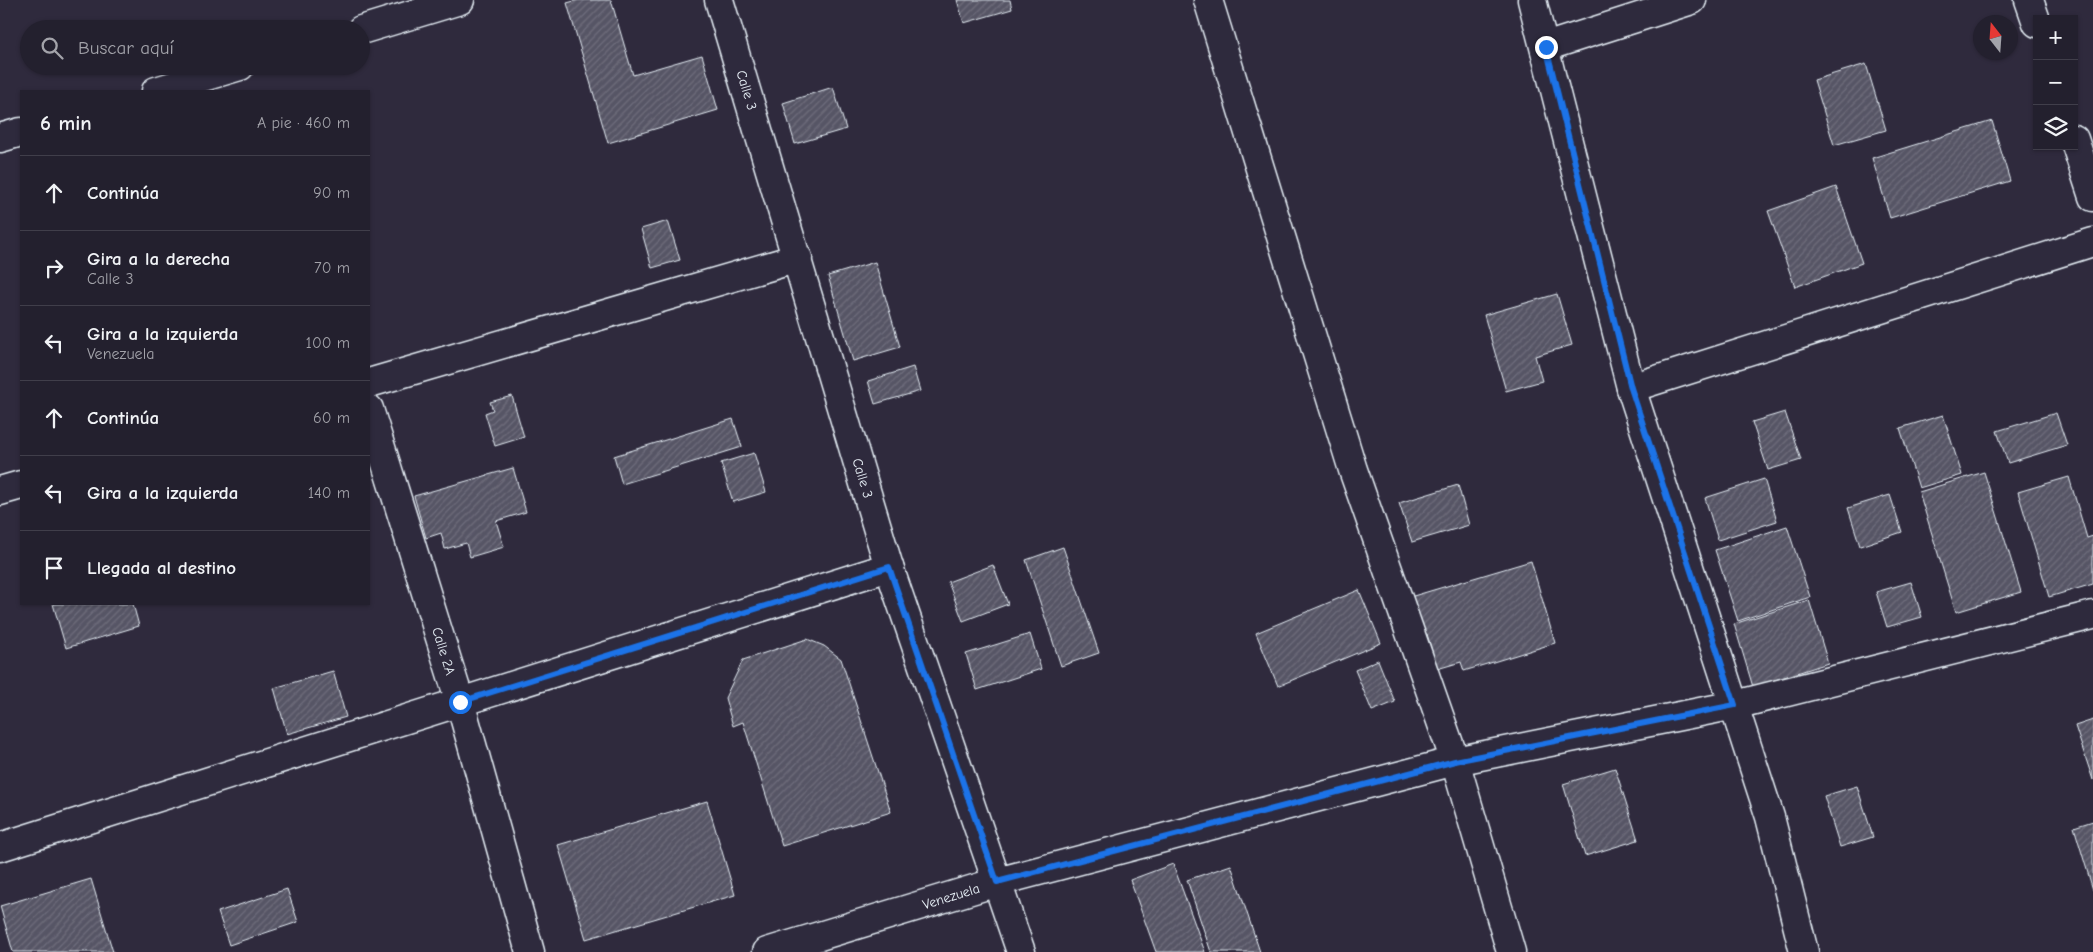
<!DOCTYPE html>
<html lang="es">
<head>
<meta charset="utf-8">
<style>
  body { margin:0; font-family:"Comic Neue",sans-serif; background:#2b2836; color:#f1f3f6 }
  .controls { position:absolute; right:15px; top:15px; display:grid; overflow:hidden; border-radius:0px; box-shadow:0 1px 4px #0004 }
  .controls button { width:45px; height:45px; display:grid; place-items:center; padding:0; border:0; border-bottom:1px solid #403e4a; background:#23202e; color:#f1f3f6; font:25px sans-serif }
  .compass { position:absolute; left:1973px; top:15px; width:45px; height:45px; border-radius:50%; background:#23202e; box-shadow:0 1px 4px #0004; rotate:343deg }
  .stop { position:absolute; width:15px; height:15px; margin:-11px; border:4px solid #1a73e8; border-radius:50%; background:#fff }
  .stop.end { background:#1a73e8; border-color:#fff; box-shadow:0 1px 5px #0008 }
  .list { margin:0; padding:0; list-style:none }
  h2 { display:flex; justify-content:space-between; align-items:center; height:65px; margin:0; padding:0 20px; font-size:21px }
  h2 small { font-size:16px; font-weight:400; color:#a3a3aa }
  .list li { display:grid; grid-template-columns:32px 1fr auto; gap:15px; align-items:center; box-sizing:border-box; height:75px; padding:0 20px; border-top:1px solid #403e4a }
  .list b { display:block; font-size:19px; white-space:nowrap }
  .list p { margin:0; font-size:16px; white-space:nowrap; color:#a3a3aa }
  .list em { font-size:16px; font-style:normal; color:#a3a3aa }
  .icon { flex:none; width:28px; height:28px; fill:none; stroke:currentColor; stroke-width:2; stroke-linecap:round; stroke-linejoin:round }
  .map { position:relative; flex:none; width:2093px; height:952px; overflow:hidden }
  .search { position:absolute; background:#23202e; box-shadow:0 1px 4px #0004; left:20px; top:20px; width:350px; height:55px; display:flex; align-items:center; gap:12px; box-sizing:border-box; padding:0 18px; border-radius:28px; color:#a3a3aa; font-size:19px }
  .panel { position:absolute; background:#23202e; box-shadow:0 1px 4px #0004; left:20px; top:90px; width:350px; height:515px; border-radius:0px }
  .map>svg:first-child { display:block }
</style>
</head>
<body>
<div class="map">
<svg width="2093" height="952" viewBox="0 0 2093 952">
  <defs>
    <pattern id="building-hatch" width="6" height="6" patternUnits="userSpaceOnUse" patternTransform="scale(1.25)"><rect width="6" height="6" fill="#575565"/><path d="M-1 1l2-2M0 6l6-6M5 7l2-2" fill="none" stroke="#6f6e7c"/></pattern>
  </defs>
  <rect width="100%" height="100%" fill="#2f2a3d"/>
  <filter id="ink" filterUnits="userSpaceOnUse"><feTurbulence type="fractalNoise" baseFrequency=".02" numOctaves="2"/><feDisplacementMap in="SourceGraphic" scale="10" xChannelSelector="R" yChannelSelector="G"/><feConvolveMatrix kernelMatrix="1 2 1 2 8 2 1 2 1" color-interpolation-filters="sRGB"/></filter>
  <g filter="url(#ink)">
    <g fill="url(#building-hatch)" stroke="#e8f1f8">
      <polygon points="578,0 611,0 633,75 702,55 718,110 608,143 567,3"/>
      <polygon points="957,0 1010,0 1012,9 964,23"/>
      <polygon points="1866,64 1886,130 1834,145 1814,80"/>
      <polygon points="833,87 846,129 795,144 783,103"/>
      <polygon points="1992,121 2010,181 1890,218 1872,158"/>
      <polygon points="1836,187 1862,263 1795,287 1768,211"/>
      <polygon points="668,221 680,260 652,268 641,229"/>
      <polygon points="875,262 900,347 853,361 828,276"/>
      <polygon points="1557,294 1572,345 1535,356 1542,381 1506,391 1484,315"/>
      <polygon points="913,367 920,391 875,404 868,381"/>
      <polygon points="512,396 524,437 495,446 485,413 493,410 490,402"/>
      <polygon points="1785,412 1801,460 1768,470 1752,422"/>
      <polygon points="2056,413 2067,445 2008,463 1997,431"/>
      <polygon points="1943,415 1962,475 1919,488 1900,428"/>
      <polygon points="733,419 742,447 622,484 614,456"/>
      <polygon points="754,453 766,492 733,502 721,463"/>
      <polygon points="513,468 526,512 496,521 504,547 470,557 466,543 445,549 441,533 426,538 414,496"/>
      <polygon points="1984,472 2021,592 1956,612 1919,492"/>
      <polygon points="2069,477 2087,538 2093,536 2093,584 2049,597 2018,492"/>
      <polygon points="1764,479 1777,521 1718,540 1705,498"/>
      <polygon points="1458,485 1469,525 1412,542 1399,503"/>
      <polygon points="1890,495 1902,532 1860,546 1848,508"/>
      <polygon points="1787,526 1810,597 1738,621 1715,550"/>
      <polygon points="1063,547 1099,653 1061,666 1026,560"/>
      <polygon points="1531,561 1555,643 1464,671 1461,662 1437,669 1427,634 1422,636 1410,597"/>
      <polygon points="993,565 1008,604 963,621 948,582"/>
      <polygon points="1911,582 1922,617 1887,627 1876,592"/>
      <polygon points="1359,590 1381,643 1278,686 1256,633"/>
      <polygon points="1809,600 1828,663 1753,687 1734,624"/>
      <polygon points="53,604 133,604 139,626 66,648"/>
      <polygon points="1030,634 1041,669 977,690 966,654"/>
      <polygon points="807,639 824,646 841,659 891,812 782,846 743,722 733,726 725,698 743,660"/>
      <polygon points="1378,660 1395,702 1372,711 1355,670"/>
      <polygon points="333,671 346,717 287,734 274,688"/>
      <polygon points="2093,720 2093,780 2075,726"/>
      <polygon points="1615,768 1638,840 1585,856 1563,784"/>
      <polygon points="1857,786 1873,837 1840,847 1824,796"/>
      <polygon points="707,801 735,895 586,939 558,845"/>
      <polygon points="2093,821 2093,890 2074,827"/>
      <polygon points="1173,864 1205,952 1156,952 1130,880"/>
      <polygon points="1231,865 1260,952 1211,952 1187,880"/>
      <polygon points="91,879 113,952 13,952 0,906"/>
      <polygon points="287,889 298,922 229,945 218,912"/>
    </g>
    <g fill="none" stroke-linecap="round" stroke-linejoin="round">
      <defs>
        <g id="minor">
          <polyline points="719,0 889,567 1021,952"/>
          <polyline points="1208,0 1353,470 1455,761 1511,952"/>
          <polyline points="1532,0 1631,388 1770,817 1804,952"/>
          <polyline points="2029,0 2037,23"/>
          <polyline points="361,30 460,0"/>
          <polyline points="1545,47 1692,0"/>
          <polyline points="156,91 240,66"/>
          <polyline points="0,138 21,132"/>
          <polyline points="2074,139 2093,197"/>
          <polyline points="369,383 798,258"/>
          <polyline points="1631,388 2093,242"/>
          <polyline points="369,409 460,702 530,952"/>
          <polyline points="0,491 21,485"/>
          <polyline points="0,847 889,567"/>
          <polyline points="767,952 997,882 1455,761 1735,705 2093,615"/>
        </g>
      </defs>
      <use href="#minor" stroke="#e8f1f8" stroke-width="31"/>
      <use href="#minor" stroke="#2f2a3d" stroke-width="28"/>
    </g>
  </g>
  <g fill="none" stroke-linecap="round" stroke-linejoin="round" filter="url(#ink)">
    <polyline stroke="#1a73e8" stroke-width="6" points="460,702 889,567 997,882 1455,761 1735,705 1631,388 1546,47"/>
  </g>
  <g text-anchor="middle" stroke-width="4.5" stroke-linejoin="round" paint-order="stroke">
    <g font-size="14" fill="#e8f1f8" stroke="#2f2a3d">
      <text transform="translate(747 90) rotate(73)" y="5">Calle 3</text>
      <text transform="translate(863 478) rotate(73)" y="5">Calle 3</text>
      <text transform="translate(444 651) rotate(73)" y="5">Calle 2A</text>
      <text transform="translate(951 896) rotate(-17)" y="5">Venezuela</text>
    </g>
  </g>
</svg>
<div class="controls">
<button>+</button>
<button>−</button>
<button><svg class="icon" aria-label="layers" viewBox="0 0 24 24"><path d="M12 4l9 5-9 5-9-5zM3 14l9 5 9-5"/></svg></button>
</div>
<svg class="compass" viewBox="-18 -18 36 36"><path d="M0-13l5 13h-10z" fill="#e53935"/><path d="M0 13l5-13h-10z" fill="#a3a3aa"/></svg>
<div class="stop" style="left:460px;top:702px"></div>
<div class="stop end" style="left:1546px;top:47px"></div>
<div class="search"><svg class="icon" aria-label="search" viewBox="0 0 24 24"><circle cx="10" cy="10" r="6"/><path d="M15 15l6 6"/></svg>Buscar aquí</div>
<section class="panel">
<h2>6 min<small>A pie · 460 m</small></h2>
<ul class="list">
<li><svg class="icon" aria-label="ahead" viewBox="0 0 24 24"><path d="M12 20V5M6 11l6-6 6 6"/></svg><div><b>Continúa</b></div><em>90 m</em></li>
<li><svg class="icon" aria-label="right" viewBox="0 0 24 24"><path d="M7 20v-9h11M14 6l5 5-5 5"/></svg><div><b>Gira a la derecha</b><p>Calle 3</p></div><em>70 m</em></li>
<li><svg class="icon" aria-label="left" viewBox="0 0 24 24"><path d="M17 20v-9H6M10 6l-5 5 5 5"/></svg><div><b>Gira a la izquierda</b><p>Venezuela</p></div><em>100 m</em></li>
<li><svg class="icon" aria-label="ahead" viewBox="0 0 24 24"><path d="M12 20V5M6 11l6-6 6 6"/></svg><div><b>Continúa</b></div><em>60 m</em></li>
<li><svg class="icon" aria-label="left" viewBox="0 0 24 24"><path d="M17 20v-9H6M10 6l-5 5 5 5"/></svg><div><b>Gira a la izquierda</b></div><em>140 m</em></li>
<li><svg class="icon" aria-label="arrive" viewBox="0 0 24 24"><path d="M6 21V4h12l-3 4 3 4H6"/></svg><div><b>Llegada al destino</b></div></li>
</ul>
</section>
</div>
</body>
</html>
